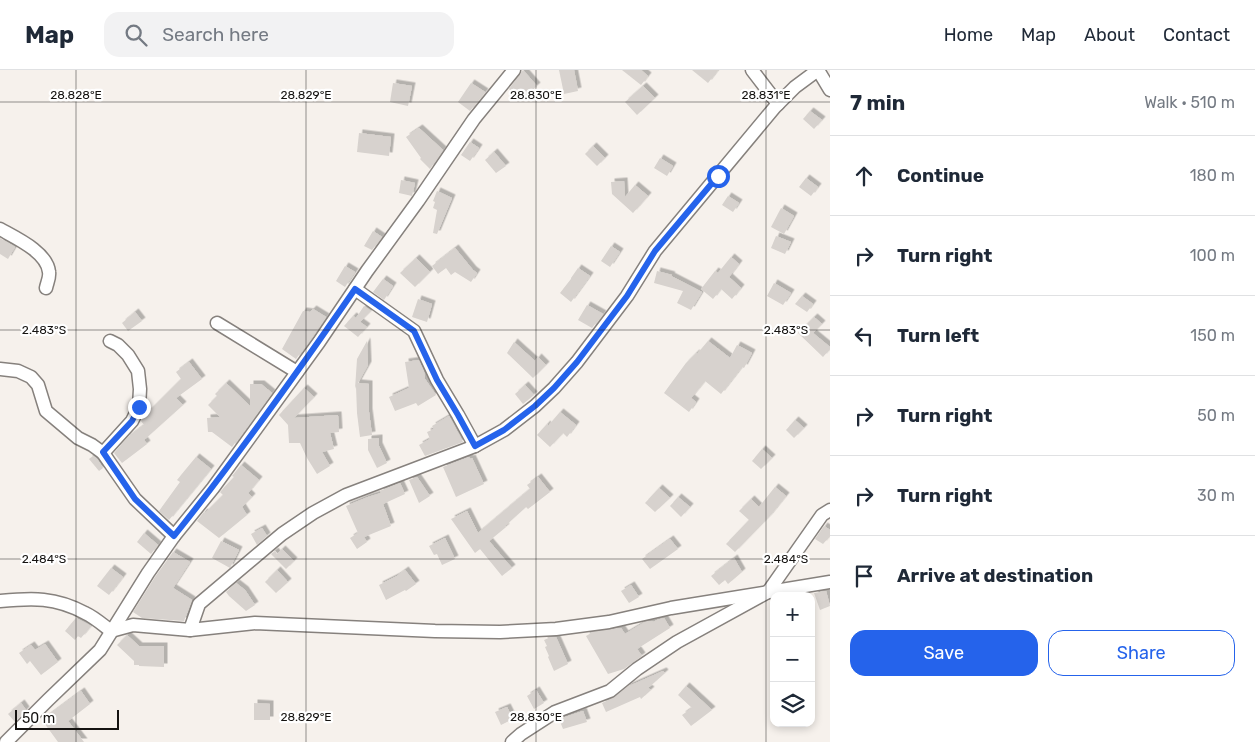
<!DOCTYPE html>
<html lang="en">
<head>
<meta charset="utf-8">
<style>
  body { margin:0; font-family:Rubik,sans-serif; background:#f2f2f3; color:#1f2937 }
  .controls { position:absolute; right:15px; bottom:15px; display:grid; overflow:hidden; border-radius:10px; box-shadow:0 2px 8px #0003 }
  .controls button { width:45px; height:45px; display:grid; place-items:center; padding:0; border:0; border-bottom:1px solid #e0e1e3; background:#fff; color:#1f2937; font:25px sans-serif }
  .scale { position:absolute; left:15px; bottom:12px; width:104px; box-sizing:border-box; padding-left:5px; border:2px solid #151311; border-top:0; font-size:14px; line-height:18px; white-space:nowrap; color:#151311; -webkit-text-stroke:4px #fff; paint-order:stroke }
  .stop { position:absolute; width:15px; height:15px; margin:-11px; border:4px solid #2563eb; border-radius:50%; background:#fff }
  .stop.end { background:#2563eb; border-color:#fff; box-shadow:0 1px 5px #0008 }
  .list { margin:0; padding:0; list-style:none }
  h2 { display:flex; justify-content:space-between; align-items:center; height:65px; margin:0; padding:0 20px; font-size:21px }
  h2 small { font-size:16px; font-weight:400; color:#747a83 }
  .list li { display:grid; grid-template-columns:32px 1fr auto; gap:15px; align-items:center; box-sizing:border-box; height:80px; padding:0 20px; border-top:1px solid #e0e1e3 }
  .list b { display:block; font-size:19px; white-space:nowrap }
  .list em { font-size:16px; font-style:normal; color:#747a83 }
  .actions { display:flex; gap:10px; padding:15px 20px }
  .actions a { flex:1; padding:11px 0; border:1px solid #2563eb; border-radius:15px; text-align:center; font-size:18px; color:#2563eb }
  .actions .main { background:#2563eb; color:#fff }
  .icon { flex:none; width:28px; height:28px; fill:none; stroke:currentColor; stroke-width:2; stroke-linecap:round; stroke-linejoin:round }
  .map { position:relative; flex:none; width:830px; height:672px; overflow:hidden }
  header { display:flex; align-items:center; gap:30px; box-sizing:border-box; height:70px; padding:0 25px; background:#fff; border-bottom:1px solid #e0e1e3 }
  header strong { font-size:24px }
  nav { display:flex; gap:28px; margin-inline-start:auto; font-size:18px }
  .search { width:350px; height:45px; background:#f2f2f3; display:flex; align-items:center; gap:12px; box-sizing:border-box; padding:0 18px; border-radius:15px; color:#747a83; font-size:19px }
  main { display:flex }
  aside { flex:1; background:#fff }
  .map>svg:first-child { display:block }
</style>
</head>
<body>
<header>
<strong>Map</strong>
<div class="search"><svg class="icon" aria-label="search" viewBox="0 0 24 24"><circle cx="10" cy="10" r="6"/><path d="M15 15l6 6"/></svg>Search here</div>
<nav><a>Home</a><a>Map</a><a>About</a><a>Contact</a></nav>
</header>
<main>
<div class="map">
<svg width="830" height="672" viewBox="0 0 830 672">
  <defs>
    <filter id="shadow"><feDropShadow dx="3.5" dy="-3.5" stdDeviation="0" flood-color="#0004"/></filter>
  </defs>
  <rect width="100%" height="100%" fill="#f6f1ec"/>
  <g fill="#d7d2ce" filter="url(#shadow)">
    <polygon points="523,0 537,16 520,31 509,19"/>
    <polygon points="559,0 574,0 578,21 564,24"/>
    <polygon points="622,0 641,0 648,6 641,15"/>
    <polygon points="692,0 718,0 708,13"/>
    <polygon points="393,13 412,16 408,36 390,32"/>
    <polygon points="471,13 485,22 470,41 458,32"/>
    <polygon points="643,16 655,28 637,45 625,32"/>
    <polygon points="810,41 822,50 814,59 803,49"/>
    <polygon points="419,58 443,80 430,99 420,89 421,88 406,67"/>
    <polygon points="359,63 391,67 389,86 357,82"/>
    <polygon points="470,72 479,78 470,91 461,85"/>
    <polygon points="593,76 605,88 597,96 585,84"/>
    <polygon points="494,82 506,96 496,103 485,90"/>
    <polygon points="660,88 673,96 667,106 654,98"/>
    <polygon points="806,108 818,117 811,126 799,117"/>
    <polygon points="401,110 415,113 412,126 399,123"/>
    <polygon points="624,111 625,127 635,115 648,126 633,143 612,124 611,112"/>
    <polygon points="437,121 452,128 437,164 433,163 437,140 433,138 435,132 433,131"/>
    <polygon points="728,126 739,133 733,142 722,135"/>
    <polygon points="781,138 794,146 784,164 771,157"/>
    <polygon points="373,161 382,167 372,180 364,176"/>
    <polygon points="776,166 791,172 785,184 771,178"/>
    <polygon points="0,168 15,177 8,189 0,184"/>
    <polygon points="611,176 620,182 610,197 601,191"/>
    <polygon points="455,178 473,200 477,203 471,212 455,202 451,205 446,198 438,204 432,196"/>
    <polygon points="731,187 739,194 729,207 741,218 732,229 721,219 713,229 701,219 715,201 718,203"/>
    <polygon points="416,188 430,202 415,217 400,203"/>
    <polygon points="345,196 355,202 345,217 336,211"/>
    <polygon points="578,198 590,206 571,232 560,223 571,209 571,208"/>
    <polygon points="657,201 672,205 671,206 702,222 691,240 677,233 683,221 654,213"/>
    <polygon points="383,209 393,216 384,230 373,222"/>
    <polygon points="774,213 791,223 783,235 767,226"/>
    <polygon points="802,226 813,234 807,242 795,234"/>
    <polygon points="418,229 432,234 427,252 412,247"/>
    <polygon points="587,235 603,244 592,258 578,250"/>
    <polygon points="364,236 371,241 360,252 367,257 358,267 344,256 353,246 356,248"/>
    <polygon points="313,239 326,247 296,289 282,279 303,241 310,242"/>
    <polygon points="135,242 142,251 128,261 122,253"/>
    <polygon points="814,247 822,254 813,263 830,277 830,279 823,287 798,263"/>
    <polygon points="367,271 368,295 358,313 369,314 369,342 372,365 360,367 357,343 356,316 355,319 357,289"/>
    <polygon points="708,271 730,288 737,275 752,283 744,298 742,297 721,324 705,311 691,328 696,332 689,342 664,323 686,293 696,283 697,284"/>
    <polygon points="514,272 535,291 538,287 546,295 533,308 507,283"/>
    <polygon points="419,290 424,302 425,309 436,325 418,336 416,333 395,341 389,327 409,318 405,292"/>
    <polygon points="189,292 202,309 176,328 183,335 144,370 147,374 122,393 114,383 127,368 144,355 141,351 146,340 148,342 181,309 176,302"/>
    <polygon points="226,313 250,336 250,314 261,314 272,323 232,377 212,362 208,362 207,348 220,347 208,335 217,326 215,324"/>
    <polygon points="525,315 534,325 523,334 515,324"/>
    <polygon points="304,318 314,327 294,348 338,345 339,362 330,363 334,379 322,382 330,396 317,404 307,388 300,373 289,373 288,355 279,345"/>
    <polygon points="560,342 576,355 567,367 563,363 550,377 537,365 547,354 548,356"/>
    <polygon points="449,346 463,372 425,386 419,375 430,369 427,362 434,359 432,356"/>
    <polygon points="795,350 804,358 794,368 786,360"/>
    <polygon points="379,368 379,376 387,393 377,398 368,380 368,369"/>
    <polygon points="762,379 772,388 761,399 752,391"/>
    <polygon points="93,386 97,389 103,398 99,401 89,389"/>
    <polygon points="196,387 211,399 169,450 159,441 180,412 177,410"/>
    <polygon points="469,387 470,389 472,388 484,414 456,427 443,397"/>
    <polygon points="241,395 259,410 248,423 252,427 242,437 247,445 219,468 197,451 204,442 205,443 223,425 220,422 234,407 232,406"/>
    <polygon points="417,407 430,426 419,433 409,410"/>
    <polygon points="538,407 550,422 528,439 526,437 505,456 506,457 489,471 512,498 502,506 480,479 475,483 451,449 467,441 478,463 530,419 527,415"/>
    <polygon points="400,413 405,424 383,434 391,456 364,467 367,472 357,479 350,468 358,463 346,436 368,427 381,423 380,421"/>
    <polygon points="775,417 786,426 769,447 735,482 726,474 749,450 739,441 751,429 759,437"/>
    <polygon points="659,418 670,428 655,442 645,433"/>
    <polygon points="678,427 690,437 681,447 670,436"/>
    <polygon points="824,456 830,460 830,466 823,474 815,469"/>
    <polygon points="262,458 267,466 257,475 251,464"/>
    <polygon points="144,463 158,475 151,484 137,472"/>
    <polygon points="445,468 455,489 442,495 437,484 434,485 429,476"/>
    <polygon points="670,469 678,479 650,499 642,489"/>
    <polygon points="221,471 239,480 230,498 212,488"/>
    <polygon points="282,479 294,491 286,499 271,484 275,481 277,484"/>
    <polygon points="173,482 190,492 173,518 192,530 184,551 142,548 133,542 155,507"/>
    <polygon points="734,488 742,502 728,514 725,510 719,515 711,506"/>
    <polygon points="111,498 123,507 109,525 97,516"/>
    <polygon points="277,500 288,512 276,523 265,512"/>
    <polygon points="405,500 416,514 406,521 405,520 386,530 379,515 397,506"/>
    <polygon points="236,513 245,520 255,535 246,541 229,526 226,522"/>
    <polygon points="631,515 639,527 629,533 621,521"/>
    <polygon points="826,521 830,536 820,540 814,523"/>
    <polygon points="76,548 91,556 81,568 78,566 75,570 65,561"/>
    <polygon points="664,548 670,558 637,579 642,586 624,599 608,604 586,566 593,562 621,558 625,564 645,552 652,551 653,552 657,550"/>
    <polygon points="127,565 139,576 164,576 164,597 139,596 139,595 134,595 134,591 117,575"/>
    <polygon points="551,567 556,567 568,594 554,601 548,587 549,586 545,577 547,576 544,570"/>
    <polygon points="45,574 58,592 41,605 30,591 27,594 19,583 31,575 35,580"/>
    <polygon points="663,601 665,603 648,618 651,620 641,629 640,627 606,642 602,633 615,627 629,616"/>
    <polygon points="686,616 712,640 691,656 682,645 692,638 678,625"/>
    <polygon points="536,620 544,633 534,639 527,626"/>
    <polygon points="81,621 90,634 68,651 84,672 58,672 42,650"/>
    <polygon points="21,633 26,640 15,652 8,644"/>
    <polygon points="254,633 270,634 270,650 254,650"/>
    <polygon points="507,637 513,649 501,655 495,642"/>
    <polygon points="583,641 587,652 563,659 559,649"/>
  </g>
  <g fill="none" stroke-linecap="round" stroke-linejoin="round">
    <defs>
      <g id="street">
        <polyline points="752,0 778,34"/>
        <path d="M0,159C16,168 47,182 49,202C50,207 47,213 46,218"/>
        <polyline points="355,219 414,261 437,310 458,345 475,376"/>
        <polyline points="217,253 297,302"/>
        <polyline points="0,299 18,301 31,307 38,315 46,341 78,368 92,375 103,383 135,429 174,466"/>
        <polyline points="103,383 132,351 139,337 140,319 138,301 128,285 118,275 110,271"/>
        <path d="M0,531C33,528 55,527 85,543C94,547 103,555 111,561L133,555L190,560L255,553L435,561L500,562L556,559L609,552L671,538L830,512"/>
        <polyline points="190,560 199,534 282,464 313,443 346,425 475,376 504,360 535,336 554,318 577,292 627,226 655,181 775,37 795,17 818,0 830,20"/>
        <polyline points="6,672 48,630 100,580 148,503 174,466 213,418 319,272 367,201 418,131 474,49 514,0"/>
        <polyline points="512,672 521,664 555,642 610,621 637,599 677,572 768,522 822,445 830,440"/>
      </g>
    </defs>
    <use href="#street" stroke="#86817d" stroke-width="15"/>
    <use href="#street" stroke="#fff" stroke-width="12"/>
  </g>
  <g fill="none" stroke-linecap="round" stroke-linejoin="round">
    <path stroke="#2563eb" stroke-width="6" d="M139,337L132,351L103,382L135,429L174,466C238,386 297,303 355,219L414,261L437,310L458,345L475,376L504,360L535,336L554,318L577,292L627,226L655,181L718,106"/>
  </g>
  <path fill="none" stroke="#151311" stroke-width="1" stroke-opacity="0.45" d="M76,0V672M306,0V672M536,0V672M766,0V672M0,32H830M0,260H830M0,489H830"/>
  <g font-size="12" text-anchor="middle" fill="#151311" stroke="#fff" stroke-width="4.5" stroke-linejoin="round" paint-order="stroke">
    <text x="76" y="29">28.828°E</text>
    <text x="306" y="29">28.829°E</text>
    <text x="536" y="29">28.830°E</text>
    <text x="766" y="29">28.831°E</text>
    <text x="44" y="264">2.483°S</text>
    <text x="786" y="264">2.483°S</text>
    <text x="44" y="493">2.484°S</text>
    <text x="786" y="493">2.484°S</text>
    <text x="306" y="651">28.829°E</text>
    <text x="536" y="651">28.830°E</text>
  </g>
</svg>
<div class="controls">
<button>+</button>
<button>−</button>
<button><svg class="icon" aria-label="layers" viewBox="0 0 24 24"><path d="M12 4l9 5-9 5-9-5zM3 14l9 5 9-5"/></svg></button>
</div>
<div class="scale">50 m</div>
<div class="stop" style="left:718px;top:106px"></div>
<div class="stop end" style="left:139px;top:337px"></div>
</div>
<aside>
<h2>7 min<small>Walk · 510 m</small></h2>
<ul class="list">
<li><svg class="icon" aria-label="ahead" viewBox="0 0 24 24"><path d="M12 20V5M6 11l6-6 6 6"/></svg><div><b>Continue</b></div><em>180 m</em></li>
<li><svg class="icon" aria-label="right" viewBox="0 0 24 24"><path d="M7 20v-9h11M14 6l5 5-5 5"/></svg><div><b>Turn right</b></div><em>100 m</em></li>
<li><svg class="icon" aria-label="left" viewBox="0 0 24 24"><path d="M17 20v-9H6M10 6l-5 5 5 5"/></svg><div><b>Turn left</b></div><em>150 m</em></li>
<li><svg class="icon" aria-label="right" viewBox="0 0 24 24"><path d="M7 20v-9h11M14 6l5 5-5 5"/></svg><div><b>Turn right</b></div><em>50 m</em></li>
<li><svg class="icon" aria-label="right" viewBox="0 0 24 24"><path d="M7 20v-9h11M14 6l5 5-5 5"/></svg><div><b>Turn right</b></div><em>30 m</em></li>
<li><svg class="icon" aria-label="arrive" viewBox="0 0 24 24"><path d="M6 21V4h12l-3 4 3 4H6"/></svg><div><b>Arrive at destination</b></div></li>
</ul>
<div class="actions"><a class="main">Save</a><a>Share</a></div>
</aside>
</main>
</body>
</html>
